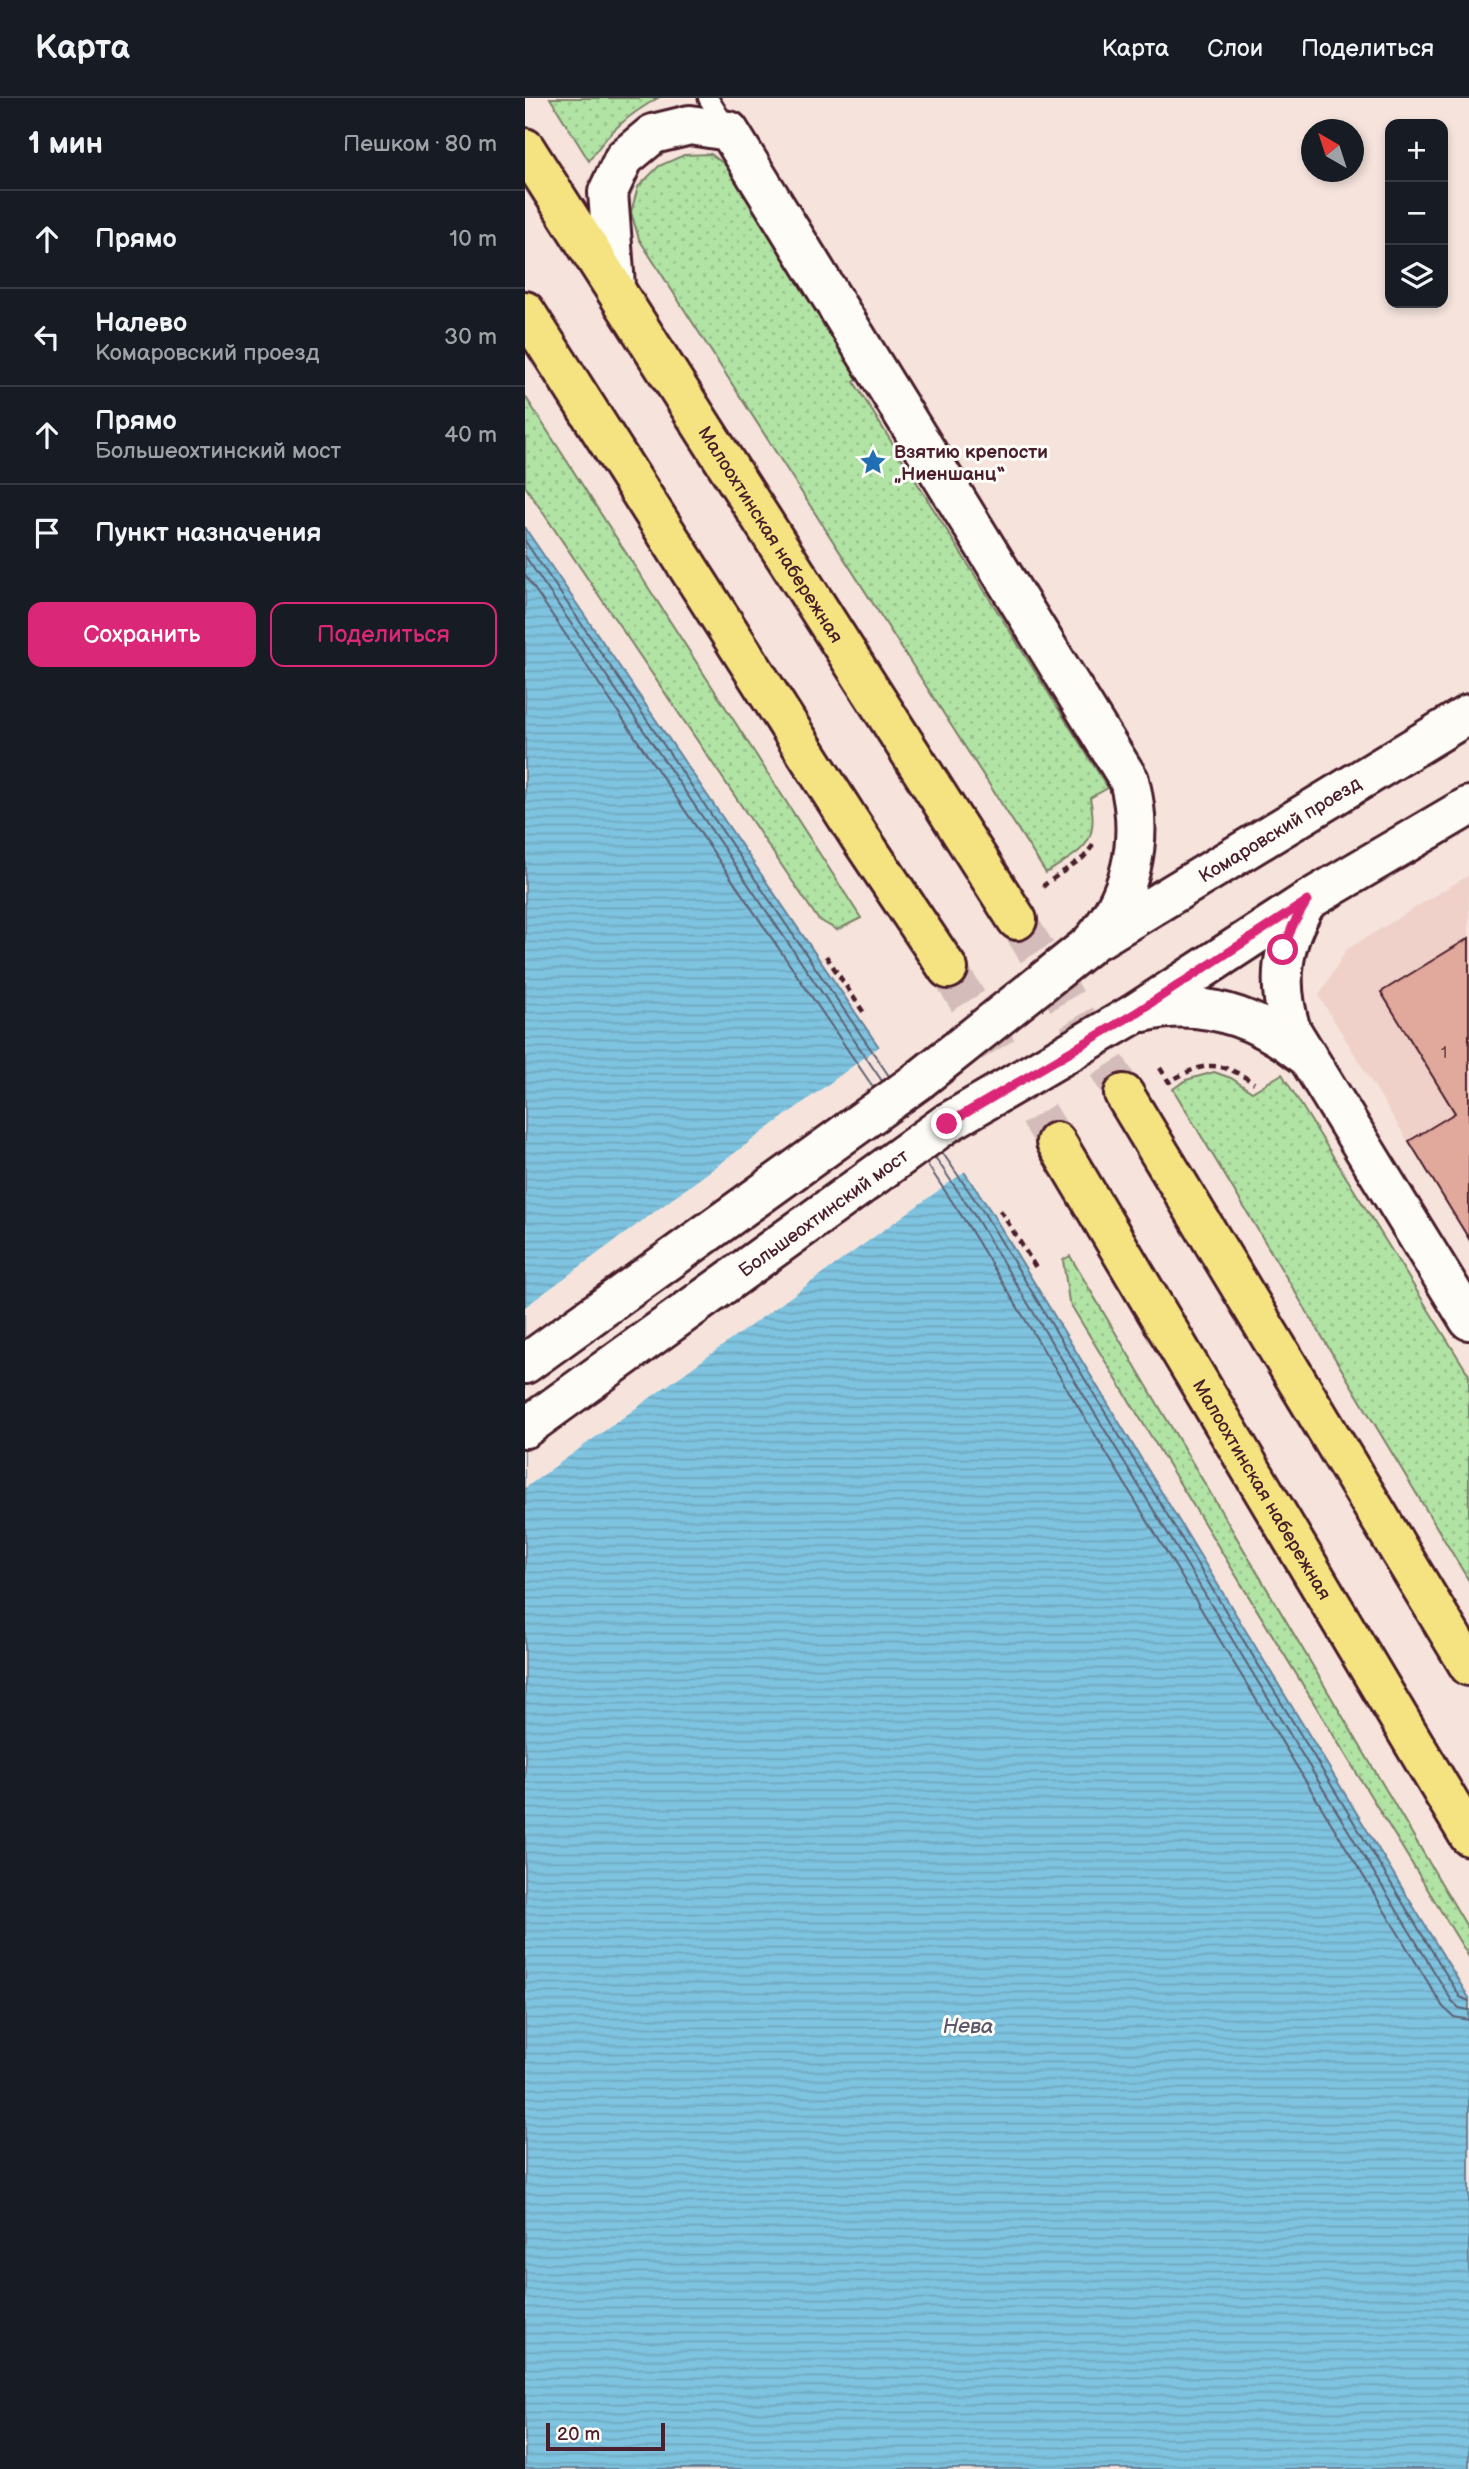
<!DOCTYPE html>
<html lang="ru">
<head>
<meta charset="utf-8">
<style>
  body { margin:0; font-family:"Balsamiq Sans",sans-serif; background:#20242c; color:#f1f3f6 }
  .controls { position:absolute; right:21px; top:21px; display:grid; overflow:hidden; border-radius:14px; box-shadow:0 4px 10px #0003 }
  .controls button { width:63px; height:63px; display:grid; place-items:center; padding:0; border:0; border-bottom:2px solid #363941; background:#171b24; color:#f1f3f6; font:35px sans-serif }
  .compass { position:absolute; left:776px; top:21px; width:63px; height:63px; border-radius:50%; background:#171b24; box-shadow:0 4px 10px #0003; rotate:321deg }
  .scale { position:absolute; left:21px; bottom:18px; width:119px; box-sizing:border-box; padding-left:7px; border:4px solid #4a1f2b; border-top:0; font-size:19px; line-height:24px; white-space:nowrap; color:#4a1f2b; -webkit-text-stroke:5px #fdfcf7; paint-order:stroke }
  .stop { position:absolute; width:21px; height:21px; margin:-16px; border:5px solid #db2777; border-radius:50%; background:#fff }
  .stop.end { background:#db2777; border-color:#fff; box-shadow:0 2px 7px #0008 }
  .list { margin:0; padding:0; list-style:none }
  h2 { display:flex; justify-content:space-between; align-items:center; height:91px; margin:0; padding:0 28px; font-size:30px }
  h2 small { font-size:23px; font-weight:400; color:#9ea1a6 }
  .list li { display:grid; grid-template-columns:46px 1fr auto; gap:21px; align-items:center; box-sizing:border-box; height:98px; padding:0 28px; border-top:2px solid #363941 }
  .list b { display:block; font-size:26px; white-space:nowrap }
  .list p { margin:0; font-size:23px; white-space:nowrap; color:#9ea1a6 }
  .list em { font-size:23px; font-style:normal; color:#9ea1a6 }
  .actions { display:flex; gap:14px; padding:21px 28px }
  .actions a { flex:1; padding:16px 0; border:2px solid #db2777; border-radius:14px; text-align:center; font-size:24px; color:#db2777 }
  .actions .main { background:#db2777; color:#fff }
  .icon { flex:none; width:38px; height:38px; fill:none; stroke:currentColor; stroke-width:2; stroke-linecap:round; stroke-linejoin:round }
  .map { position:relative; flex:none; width:944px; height:2371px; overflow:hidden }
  header { display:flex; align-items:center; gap:42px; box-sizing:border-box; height:98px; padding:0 35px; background:#171b24; border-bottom:2px solid #363941 }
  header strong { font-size:33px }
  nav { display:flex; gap:38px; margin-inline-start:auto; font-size:24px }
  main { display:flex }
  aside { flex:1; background:#171b24 }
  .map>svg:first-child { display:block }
</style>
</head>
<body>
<header>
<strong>Карта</strong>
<nav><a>Карта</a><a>Слои</a><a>Поделиться</a></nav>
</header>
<main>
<aside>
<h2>1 мин<small>Пешком · 80 m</small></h2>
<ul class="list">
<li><svg class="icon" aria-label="ahead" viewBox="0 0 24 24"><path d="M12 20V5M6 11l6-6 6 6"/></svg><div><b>Прямо</b></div><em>10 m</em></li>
<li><svg class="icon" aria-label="left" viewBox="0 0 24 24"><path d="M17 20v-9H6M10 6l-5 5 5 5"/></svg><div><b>Налево</b><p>Комаровский проезд</p></div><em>30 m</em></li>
<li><svg class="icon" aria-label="ahead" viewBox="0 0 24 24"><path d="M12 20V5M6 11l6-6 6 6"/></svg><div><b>Прямо</b><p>Большеохтинский мост</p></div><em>40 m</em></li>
<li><svg class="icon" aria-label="arrive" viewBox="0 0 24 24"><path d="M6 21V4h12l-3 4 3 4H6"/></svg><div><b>Пункт назначения</b></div></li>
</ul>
<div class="actions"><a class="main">Сохранить</a><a>Поделиться</a></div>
</aside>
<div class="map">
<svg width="944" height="2371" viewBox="0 0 944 2371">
  <defs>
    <pattern id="grass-dots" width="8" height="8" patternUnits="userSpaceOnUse" patternTransform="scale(1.75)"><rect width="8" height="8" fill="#b0e3a4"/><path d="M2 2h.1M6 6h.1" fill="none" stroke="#99c28d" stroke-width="1.8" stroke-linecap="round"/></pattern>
    <pattern id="water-rules" width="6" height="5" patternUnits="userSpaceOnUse" patternTransform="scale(1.75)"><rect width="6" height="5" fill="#7ec3df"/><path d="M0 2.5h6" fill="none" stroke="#6ea7c0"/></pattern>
  </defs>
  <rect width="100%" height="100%" fill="#f5e3dc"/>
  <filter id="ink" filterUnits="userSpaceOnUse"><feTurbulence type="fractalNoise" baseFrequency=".0143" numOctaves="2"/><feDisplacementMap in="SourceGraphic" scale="14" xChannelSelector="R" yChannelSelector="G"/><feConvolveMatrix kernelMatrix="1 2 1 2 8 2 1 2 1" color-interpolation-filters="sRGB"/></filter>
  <g filter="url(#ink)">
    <polygon fill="#efd1c9" points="944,777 944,1143 794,898 821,852"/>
    <g fill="url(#grass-dots)" stroke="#7d8168" stroke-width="2">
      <path d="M25,0H133C103,17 83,34 64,63Z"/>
      <path d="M186,56L212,76L338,278L329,284L583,690L565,700C575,747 557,752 521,775L114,141L106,114L113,89L134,68L159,57Z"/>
      <polygon points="0,298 336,820 312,832 293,821 0,388"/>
      <polygon points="689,974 706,980 727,994 757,976 944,1277 944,1483 648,991 661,982"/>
      <polygon points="545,1158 944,1832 944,1859 544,1204 538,1162"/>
    </g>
    <polygon fill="url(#water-rules)" stroke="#698197" stroke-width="2" points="0,430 465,1112 944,1900 944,2371 0,2371"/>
    <polygon fill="#f5e3dc" points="355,948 442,1072 0,1390 0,1209"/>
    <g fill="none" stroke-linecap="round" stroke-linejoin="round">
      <g stroke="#5f6173" stroke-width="2">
        <polyline points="0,443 364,978"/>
        <polyline points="0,458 357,983"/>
        <polyline points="0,477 348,989"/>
        <polyline points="417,1054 459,1115 935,1899 944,1903"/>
        <polyline points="410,1059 451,1120 927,1903 934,1910 944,1912"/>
        <polyline points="402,1066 442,1126 918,1909 929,1919 944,1922"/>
      </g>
    </g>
    <polygon fill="#e1a89c" stroke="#4a1f2b" stroke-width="2" points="944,840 944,1141 884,1043 930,1015 856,894"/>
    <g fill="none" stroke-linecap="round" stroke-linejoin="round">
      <g stroke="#d3bcb9" stroke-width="38" stroke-dasharray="38 19" stroke-linecap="butt">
        <polyline points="492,822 599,996"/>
        <polyline points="423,871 531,1044"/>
      </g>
      <defs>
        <polyline id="lane" points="183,0 202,30"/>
        <g id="secondary">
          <path d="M90,188L83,94L99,60L128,36L165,27L204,33L604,682C620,743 606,801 564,847"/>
          <path d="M782,803C756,847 751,884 766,932L944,1222"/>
          <path id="s1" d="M575,840L944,616"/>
          <path d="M618,914C678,900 731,919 778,956"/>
          <polyline points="609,916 782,803 944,708"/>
          <polyline points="0,1266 393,983"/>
          <path id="s2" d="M0,1330L422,1025"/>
        </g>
        <g id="primary">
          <path id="s3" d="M0,50L492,822"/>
          <polyline points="0,213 334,738 423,871"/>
          <polyline points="599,996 944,1568"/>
          <path id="s4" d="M531,1044L944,1738"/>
        </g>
      </defs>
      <use href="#lane" stroke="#4a1f2b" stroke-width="23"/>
      <use href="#secondary" stroke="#4a1f2b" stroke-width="44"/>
      <use href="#primary" stroke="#4a1f2b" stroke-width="44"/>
      <g stroke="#4a1f2b" stroke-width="4.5" stroke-dasharray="7 5" stroke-linecap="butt">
        <polyline points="521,789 519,787 559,759 569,746"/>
        <polyline points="301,858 339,915"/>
        <path d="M635,970L644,984C679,963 695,962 729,985"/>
        <polyline points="475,1112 513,1173"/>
      </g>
      <use href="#lane" stroke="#fdfcf7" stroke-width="18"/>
      <use href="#secondary" stroke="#fdfcf7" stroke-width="38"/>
      <use href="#primary" stroke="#f5e382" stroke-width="38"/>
      <defs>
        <g id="secondary-bridge">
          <polyline points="393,983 564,847"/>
          <polyline points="422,1025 609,916"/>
        </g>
      </defs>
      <use href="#secondary-bridge" stroke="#4a1f2b" stroke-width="44" stroke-linecap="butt"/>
      <use href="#secondary-bridge" stroke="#fdfcf7" stroke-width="38"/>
    </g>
  </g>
  <g fill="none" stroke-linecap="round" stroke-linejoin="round" filter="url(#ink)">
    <polyline stroke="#db2777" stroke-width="9" points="422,1026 609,916 782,803 768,827 758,852"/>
  </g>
  <defs>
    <symbol id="sight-bare" viewBox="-9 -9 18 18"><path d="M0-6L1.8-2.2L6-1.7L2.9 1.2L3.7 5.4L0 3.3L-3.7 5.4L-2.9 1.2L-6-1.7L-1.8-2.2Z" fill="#1f6fb2" stroke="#fdfcf7" stroke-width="2.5" paint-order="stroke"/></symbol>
  </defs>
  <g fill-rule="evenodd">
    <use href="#sight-bare" x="329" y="345" width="38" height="38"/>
  </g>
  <g text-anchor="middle" stroke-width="6" stroke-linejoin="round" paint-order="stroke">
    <g font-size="16" fill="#704147">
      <text x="919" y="960">1</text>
    </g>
    <g font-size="19" font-weight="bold" fill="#4a1f2b" stroke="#fdfcf7" text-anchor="start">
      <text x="369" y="360">Взятию крепости<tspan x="369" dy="22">„Ниеншанц“</tspan></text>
    </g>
    <g font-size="19" fill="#4a1f2b" stroke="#fdfcf7">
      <text dy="7" stroke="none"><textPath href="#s3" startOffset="458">Малоохтинская набережная</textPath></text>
      <text dy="7" stroke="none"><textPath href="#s1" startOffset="210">Комаровский проезд</textPath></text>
      <text dy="7" stroke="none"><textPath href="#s2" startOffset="368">Большеохтинский мост</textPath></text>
      <text dy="7" stroke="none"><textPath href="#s4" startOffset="404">Малоохтинская набережная</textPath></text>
    </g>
    <g font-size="21" font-style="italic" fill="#5c586a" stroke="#fdfcf7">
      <text x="443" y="1935">Нева</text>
    </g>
  </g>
</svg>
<div class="controls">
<button>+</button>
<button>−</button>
<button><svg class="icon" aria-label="layers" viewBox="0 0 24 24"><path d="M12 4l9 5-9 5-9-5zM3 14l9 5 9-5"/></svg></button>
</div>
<svg class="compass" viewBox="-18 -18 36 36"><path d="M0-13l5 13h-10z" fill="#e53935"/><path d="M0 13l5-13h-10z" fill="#9ea1a6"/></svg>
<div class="scale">20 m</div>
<div class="stop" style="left:758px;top:852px"></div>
<div class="stop end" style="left:422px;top:1026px"></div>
</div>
</main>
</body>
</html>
